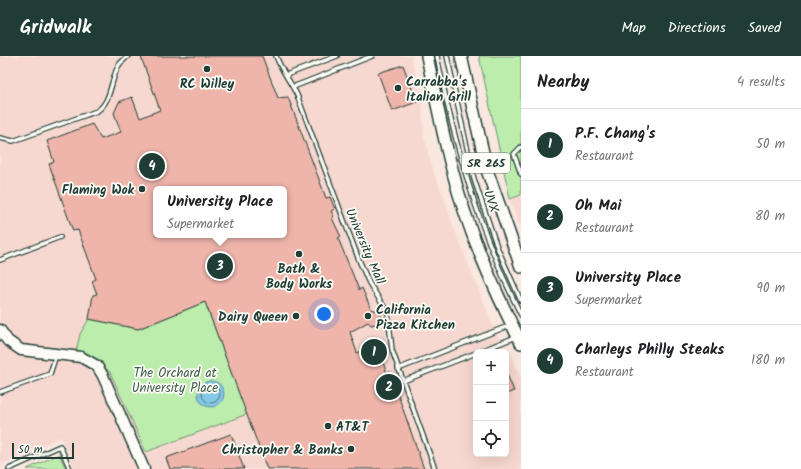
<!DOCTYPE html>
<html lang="en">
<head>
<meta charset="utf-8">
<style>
  body { margin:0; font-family:Kalam,sans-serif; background:#f2f2f2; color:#202124 }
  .controls { position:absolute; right:12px; bottom:12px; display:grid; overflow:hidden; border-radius:6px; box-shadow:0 4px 16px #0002 }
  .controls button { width:36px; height:36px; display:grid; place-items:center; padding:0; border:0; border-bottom:1px solid #e0e0e0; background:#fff; color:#202124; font:20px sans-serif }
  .scale { position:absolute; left:12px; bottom:10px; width:62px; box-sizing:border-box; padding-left:4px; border:2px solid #1f3d34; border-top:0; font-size:11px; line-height:14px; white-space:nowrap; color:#1f3d34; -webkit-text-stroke:3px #fdfcf7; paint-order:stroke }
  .you { position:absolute; left:324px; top:258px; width:14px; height:14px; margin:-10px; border:3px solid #fff; border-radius:50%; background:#1a73e8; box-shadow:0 0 0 6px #1a73e833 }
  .badge { display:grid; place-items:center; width:26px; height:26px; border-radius:50%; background:#1f3d34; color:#fff; font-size:13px; font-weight:700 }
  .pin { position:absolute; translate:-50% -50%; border:2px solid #fff; box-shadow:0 1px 4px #0006 }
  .popup { position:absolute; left:153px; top:130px; width:134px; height:52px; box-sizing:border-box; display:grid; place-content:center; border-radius:6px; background:#fff; filter:drop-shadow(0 1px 3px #0005); font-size:13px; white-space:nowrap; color:#757577 }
  .popup b { font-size:15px; color:#202124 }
  .popup::after { content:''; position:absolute; left:50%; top:100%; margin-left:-8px; border:8px solid transparent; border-top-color:#fff }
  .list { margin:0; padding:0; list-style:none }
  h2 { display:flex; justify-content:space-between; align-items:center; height:52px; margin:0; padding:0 16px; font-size:17px }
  h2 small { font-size:13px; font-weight:400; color:#757577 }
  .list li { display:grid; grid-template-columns:26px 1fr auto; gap:12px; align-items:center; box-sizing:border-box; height:72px; padding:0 16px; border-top:1px solid #e0e0e0 }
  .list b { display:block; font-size:15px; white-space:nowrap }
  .list p { margin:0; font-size:13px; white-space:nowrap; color:#757577 }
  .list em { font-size:13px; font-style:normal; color:#757577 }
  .icon { flex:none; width:22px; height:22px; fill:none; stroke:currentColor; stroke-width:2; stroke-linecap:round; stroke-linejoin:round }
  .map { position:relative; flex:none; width:521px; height:413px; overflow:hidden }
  header { display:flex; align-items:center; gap:24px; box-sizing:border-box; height:56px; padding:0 20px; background:#1f3d34; color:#fff }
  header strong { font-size:19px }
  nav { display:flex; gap:22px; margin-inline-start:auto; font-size:14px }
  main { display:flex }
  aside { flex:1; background:#fff }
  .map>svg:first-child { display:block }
</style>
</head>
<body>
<header>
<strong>Gridwalk</strong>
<nav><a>Map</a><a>Directions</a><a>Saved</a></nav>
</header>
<main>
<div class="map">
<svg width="521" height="413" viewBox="0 0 521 413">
  <rect width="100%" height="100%" fill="#f9e7e0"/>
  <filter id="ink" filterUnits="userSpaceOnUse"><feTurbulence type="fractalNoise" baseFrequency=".025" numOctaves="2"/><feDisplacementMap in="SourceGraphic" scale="8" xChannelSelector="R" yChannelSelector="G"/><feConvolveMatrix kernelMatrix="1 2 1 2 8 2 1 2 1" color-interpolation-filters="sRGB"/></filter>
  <g filter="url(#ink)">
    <g fill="#f6d8d0" fill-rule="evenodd">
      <path d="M0,0H411L422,49L424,81L434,118L445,143L451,164L493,270L503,291L508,292L521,321V413H75L61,381L0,409ZM156,133H284V179H156ZM476,296H506V398H476Z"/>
      <polygon points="521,139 521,173 510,143"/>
    </g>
    <g fill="#bcedad" stroke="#6e9570">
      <polygon points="479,0 521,0 521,139 510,143"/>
      <polygon points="205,246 247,358 146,396 110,316 95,303 76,296 80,278 89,263 138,273"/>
      <polygon points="59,398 66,413 27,413"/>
    </g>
    <circle fill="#86c9e7" stroke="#5d919f" cx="211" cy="338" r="13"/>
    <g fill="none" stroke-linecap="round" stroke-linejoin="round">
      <circle stroke="#48757c" stroke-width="1" cx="211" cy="338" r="9"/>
    </g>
    <g fill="#efb5ab" stroke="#1f3d34" fill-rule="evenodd">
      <path d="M145,0H262L278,42L288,41L326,142L330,141L335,153L331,155L334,161L332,162L341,181L338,182L359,234L362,232L371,253L378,255L382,261V264L377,268L371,269L368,266L350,276L357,297L369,292L373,285L380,290L378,294L387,317L390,316L424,413H267L205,246L138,273L89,263L93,239L97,238L92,225L96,223L78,174L73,175L49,108L54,106L47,85L92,68L101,83L121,76L114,57L119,46L132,41L140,62L160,54L141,1ZM156,133H284V179H156Z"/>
      <polygon points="403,9 417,46 392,55 378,17"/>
      <polygon points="506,316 514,335 506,338"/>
      <polygon points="231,378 244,413 170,413 166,402"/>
    </g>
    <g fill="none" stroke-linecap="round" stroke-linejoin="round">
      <defs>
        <g id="lane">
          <path d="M276,0C281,14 290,25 297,39L359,204L369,227L388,257L392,294L435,413"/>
          <path d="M437,0C455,91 479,175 521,259"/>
          <polyline points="447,0 474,123 497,191 521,245"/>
          <polyline points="286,19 337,0"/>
          <polyline points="293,31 372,0"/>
          <path d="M0,82L13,85L97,55C112,45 110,24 119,9C121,6 125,3 128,0"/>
          <polyline points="521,91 514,98 521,118"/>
          <polyline points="0,204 60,181"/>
          <polyline points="478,296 516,281"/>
          <polyline points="398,313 511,269"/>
          <polyline points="403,325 476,297"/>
          <polyline points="0,336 50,318 56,299"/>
          <polyline points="9,413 60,390 70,413"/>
        </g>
        <polyline id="secondary" points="0,274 8,285 21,294 81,301 97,310 103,320 144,413"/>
        <g id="primary">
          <path d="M427,0C435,38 442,76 452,113C467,173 493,231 521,287"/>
          <polyline points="461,0 487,114 521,211"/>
        </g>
      </defs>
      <use href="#lane" stroke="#1f3d34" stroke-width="6"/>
      <use href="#secondary" stroke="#1f3d34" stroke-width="13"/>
      <use href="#primary" stroke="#1f3d34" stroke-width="14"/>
      <use href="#lane" stroke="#fdfcf7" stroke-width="3.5"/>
      <use href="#secondary" stroke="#fdfcf7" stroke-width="10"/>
      <use href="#primary" stroke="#fdfcf7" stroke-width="11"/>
    </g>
  </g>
  <g fill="#1f3d34" stroke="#fdfcf7" stroke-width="1.5">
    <circle cx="207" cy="13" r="4"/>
    <circle cx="398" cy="32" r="4"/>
    <circle cx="142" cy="133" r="4"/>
    <circle cx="299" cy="198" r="4"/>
    <circle cx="296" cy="260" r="4"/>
    <circle cx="368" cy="260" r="4"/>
    <circle cx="328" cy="370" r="4"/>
    <circle cx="351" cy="393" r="4"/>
  </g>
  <g text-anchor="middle" stroke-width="3.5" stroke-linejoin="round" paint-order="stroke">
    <rect fill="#fdfcf7" stroke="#62766e" stroke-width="1" x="462" y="97" width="48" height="20" rx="3"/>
    <g font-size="12" font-weight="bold" fill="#1f3d34">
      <text x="486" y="111">SR 265</text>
    </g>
    <g font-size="13" font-weight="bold" fill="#1f3d34" stroke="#fdfcf7" text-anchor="start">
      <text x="406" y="30">Carrabba's<tspan x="406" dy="15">Italian Grill</tspan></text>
      <text x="207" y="32" text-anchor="middle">RC Willey</text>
      <text x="134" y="138" text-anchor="end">Flaming Wok</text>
      <text x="299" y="217" text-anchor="middle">Bath &amp;<tspan x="299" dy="15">Body Works</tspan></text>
      <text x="376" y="258">California<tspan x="376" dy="15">Pizza Kitchen</tspan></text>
      <text x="288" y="265" text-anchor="end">Dairy Queen</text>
      <text x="336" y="375">AT&amp;T</text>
      <text x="343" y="398" text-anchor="end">Christopher &amp; Banks</text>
    </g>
    <g font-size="13" fill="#1f3d34" stroke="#fdfcf7">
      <text transform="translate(492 145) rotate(72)" y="5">UVX</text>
      <text transform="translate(366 190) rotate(67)" y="5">University Mall</text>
    </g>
    <g font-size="13" fill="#3e604c" stroke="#fdfcf7">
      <text x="175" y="321">The Orchard at<tspan x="175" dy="15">University Place</tspan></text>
    </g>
  </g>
</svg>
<div class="controls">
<button>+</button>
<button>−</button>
<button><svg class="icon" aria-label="locate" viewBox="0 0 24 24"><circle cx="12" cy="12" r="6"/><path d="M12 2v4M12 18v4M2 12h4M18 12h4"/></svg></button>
</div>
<div class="scale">50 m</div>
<div class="you"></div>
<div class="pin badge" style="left:374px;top:296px">1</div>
<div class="pin badge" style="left:389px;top:331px">2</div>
<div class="pin badge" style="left:220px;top:210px">3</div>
<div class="popup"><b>University Place</b>Supermarket</div>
<div class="pin badge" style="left:152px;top:110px">4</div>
</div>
<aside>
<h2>Nearby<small>4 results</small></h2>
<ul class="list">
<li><span class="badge">1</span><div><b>P.F. Chang's</b><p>Restaurant</p></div><em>50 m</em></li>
<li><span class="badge">2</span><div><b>Oh Mai</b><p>Restaurant</p></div><em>80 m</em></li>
<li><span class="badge">3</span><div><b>University Place</b><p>Supermarket</p></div><em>90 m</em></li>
<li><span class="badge">4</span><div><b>Charleys Philly Steaks</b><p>Restaurant</p></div><em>180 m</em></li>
</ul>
</aside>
</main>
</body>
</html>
